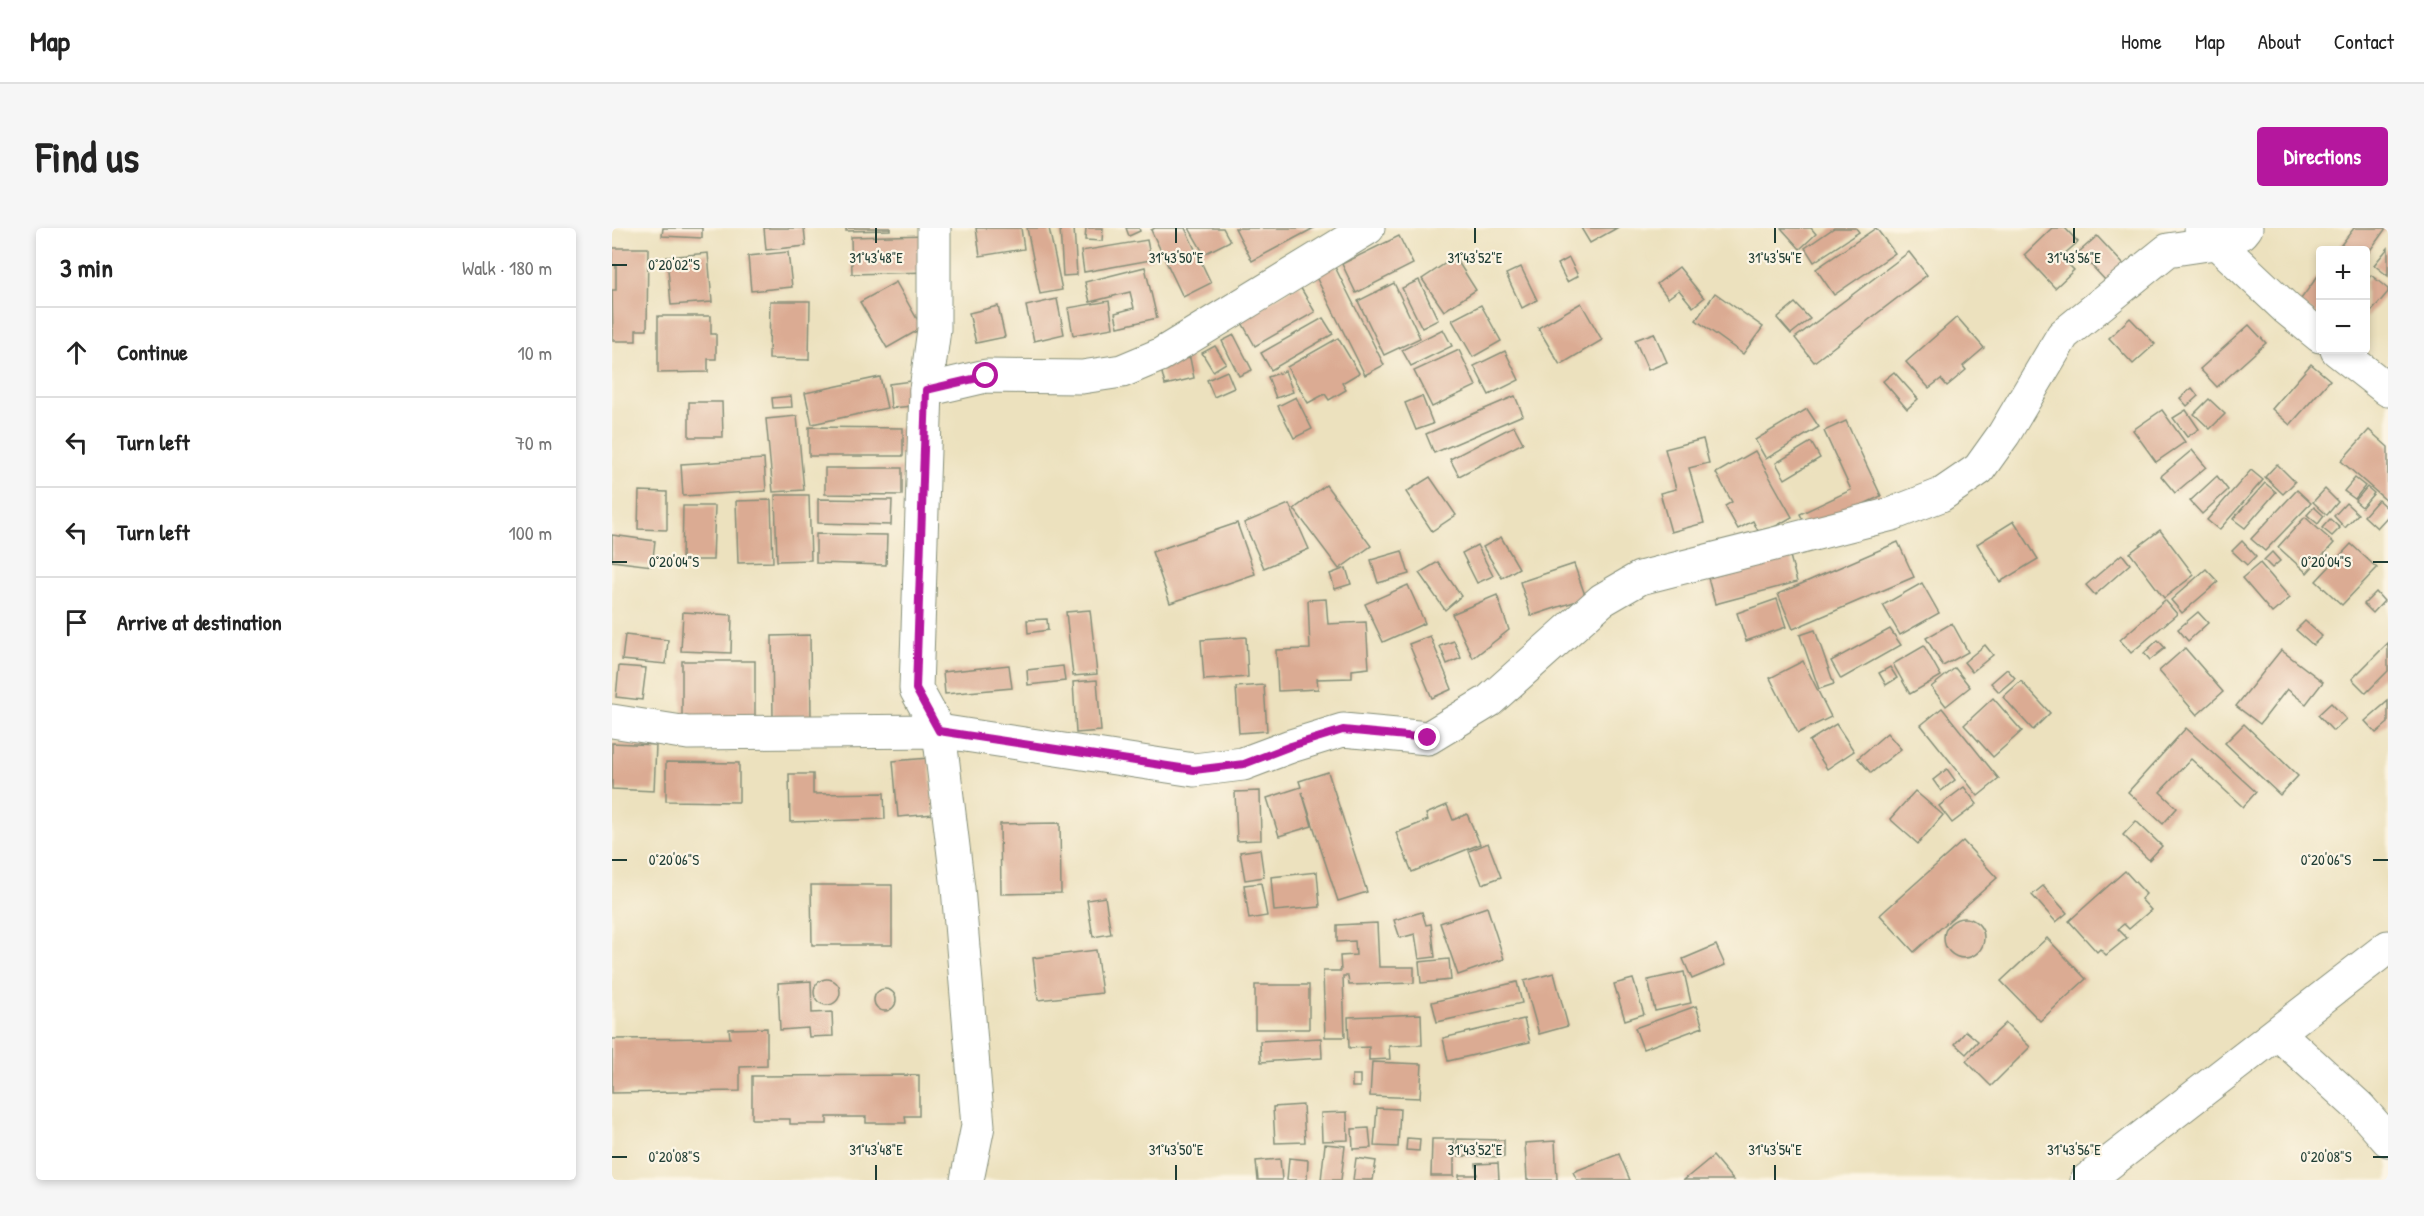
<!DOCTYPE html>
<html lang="en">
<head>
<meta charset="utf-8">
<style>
  body { margin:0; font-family:"Patrick Hand",sans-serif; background:#f6f6f6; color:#222 }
  .controls { position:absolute; right:18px; top:18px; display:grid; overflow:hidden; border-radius:6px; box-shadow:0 3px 9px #0003 }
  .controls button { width:54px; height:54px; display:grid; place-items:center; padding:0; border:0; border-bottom:2px solid #e0e0e0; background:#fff; color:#222; font:30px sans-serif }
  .stop { position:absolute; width:18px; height:18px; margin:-14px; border:4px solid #b5179e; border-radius:50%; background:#fff }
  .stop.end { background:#b5179e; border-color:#fff; box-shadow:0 2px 6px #0008 }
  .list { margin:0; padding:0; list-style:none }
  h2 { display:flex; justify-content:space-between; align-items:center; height:78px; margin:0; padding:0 24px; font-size:26px }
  h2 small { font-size:20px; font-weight:400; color:#767676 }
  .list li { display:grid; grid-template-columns:39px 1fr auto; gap:18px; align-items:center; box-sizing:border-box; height:90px; padding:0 24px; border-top:2px solid #e0e0e0 }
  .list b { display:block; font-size:22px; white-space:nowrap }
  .list em { font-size:20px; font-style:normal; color:#767676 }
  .icon { flex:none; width:33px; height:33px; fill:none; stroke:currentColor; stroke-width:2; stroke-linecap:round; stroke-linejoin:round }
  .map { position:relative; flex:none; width:1776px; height:952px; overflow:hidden; border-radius:6px }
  header { display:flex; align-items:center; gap:36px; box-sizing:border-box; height:84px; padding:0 30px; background:#fff; border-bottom:2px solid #e0e0e0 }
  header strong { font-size:28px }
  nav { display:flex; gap:33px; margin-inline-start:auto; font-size:21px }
  .intro { display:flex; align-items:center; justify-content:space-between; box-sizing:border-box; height:144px; padding:0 36px }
  h1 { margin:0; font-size:42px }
  .button { padding:15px 27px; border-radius:6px; background:#b5179e; color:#fff; font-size:21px; font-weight:700 }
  main { display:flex; gap:36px; padding:0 36px }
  aside { flex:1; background:#fff; border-radius:6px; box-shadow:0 3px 9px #0003 }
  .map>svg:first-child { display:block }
</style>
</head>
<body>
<header>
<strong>Map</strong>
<nav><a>Home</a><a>Map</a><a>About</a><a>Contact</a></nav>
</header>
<div class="intro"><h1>Find us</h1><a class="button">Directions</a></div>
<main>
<aside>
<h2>3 min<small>Walk · 180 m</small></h2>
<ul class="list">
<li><svg class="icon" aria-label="ahead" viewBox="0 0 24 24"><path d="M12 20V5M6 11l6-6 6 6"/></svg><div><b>Continue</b></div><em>10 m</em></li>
<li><svg class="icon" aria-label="left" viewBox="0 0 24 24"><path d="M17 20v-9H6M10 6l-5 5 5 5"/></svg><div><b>Turn left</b></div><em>70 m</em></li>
<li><svg class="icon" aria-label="left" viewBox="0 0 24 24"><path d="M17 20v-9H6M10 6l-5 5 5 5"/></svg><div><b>Turn left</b></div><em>100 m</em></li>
<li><svg class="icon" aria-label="arrive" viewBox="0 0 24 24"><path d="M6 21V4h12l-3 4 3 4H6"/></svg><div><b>Arrive at destination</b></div></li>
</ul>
</aside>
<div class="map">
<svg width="1776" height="952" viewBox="0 0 1776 952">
  <rect width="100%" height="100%" fill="#fcf5e5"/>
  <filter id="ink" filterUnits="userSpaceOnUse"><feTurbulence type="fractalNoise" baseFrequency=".0167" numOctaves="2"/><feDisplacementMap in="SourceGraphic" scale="12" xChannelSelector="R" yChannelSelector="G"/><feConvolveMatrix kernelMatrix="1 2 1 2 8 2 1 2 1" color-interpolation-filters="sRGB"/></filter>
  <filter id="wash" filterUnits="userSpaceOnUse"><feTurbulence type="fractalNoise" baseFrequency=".008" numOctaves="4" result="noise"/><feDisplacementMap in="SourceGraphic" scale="24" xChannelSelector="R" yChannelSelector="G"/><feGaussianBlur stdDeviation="1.35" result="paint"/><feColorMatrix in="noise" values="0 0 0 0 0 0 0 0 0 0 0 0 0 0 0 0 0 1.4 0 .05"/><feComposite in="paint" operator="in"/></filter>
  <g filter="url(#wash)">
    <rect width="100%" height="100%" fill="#ece1be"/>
    <g id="blocks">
      <g fill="#dbab93">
        <polygon points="51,0 90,0 90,10 50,8"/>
        <polygon points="152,0 192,0 194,18 154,22"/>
        <polygon points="234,0 278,0 278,2 234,3"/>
        <polygon points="364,0 409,0 412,21 368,28"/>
        <polygon points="415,0 437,0 450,62 428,66"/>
        <polygon points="448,0 462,0 465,47 451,48"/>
        <polygon points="474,0 491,0 490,13 473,12"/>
        <polygon points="514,0 527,0 528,3 517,8"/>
        <polygon points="543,0 573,0 599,55 571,69 539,2"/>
        <polygon points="577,0 611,0 618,13 592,26"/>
        <polygon points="623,0 702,0 640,33"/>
        <polygon points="969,0 1005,0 978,15"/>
        <polygon points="1169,0 1199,0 1204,6 1188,21"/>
        <polygon points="1222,0 1244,0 1247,4 1202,34 1193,20"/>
        <polygon points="1264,0 1283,25 1222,67 1204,41"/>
        <polygon points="1440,0 1453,0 1466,14 1449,29 1462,42 1443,60 1412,27"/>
        <polygon points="1742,0 1774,0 1754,28 1754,22 1725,22"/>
        <polygon points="316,7 317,44 240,46 239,9"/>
        <polygon points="787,8 801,36 744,65 730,36"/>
        <polygon points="1485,8 1512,37 1494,53 1467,24"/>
        <polygon points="535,12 539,32 472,44 469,23"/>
        <polygon points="0,20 36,20 35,102 24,102 24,113 1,113 0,62 4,62 4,37 0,37"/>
        <polygon points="1776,20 1776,48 1762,37"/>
        <polygon points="176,24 180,59 139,63 136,28"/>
        <polygon points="1297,24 1315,47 1202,134 1183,110"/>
        <polygon points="96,25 100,74 59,77 55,29"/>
        <polygon points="843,29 864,62 832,83 810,51"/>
        <polygon points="957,30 966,48 955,54 946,36"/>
        <polygon points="721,35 772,137 753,147 702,45"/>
        <polygon points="533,39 545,90 506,99 503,85 522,80 518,64 478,74 473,54"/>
        <polygon points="909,39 925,72 910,80 894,46"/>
        <polygon points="1067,39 1092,70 1081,79 1067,62 1056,70 1045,56"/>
        <polygon points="1708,45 1708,89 1686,75"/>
        <polygon points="1759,47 1776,61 1776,64 1754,90 1754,54"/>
        <polygon points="807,52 826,92 810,100 790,60"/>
        <polygon points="284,54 310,100 275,120 248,74"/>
        <polygon points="782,55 808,110 772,127 746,73"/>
        <polygon points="687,57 703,84 643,118 628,91"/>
        <polygon points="1103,65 1151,99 1131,126 1084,92"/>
        <polygon points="445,71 452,106 422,113 414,78"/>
        <polygon points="158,73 198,73 197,132 157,131"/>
        <polygon points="497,73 501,100 461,107 456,80"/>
        <polygon points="969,75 990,112 948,137 926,100"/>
        <polygon points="1183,75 1198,91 1179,106 1165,90"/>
        <polygon points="869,77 889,113 861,129 840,92"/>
        <polygon points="386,78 393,109 364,115 357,85"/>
        <polygon points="46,88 99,88 99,106 104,106 104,131 96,131 96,144 46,145"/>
        <polygon points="1345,89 1372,120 1351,138 1354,142 1335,158 1329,151 1317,160 1294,134"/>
        <polygon points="711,90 721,106 659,142 649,125"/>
        <polygon points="1518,90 1543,116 1521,136 1497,110"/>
        <polygon points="1637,97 1654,115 1605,159 1588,141"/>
        <polygon points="831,101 840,118 799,138 790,122"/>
        <polygon points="1042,105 1055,134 1036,142 1023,112"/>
        <polygon points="622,107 640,142 627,148 610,113"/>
        <polygon points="726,110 747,145 730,155 734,162 717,172 713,166 696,175 675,139"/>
        <polygon points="603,118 614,135 601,143 590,125"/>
        <polygon points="847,122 864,158 820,179 802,143"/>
        <polygon points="893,123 907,152 877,167 862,138"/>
        <polygon points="578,130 582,150 553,157 548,137"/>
        <polygon points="1699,136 1718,152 1678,197 1660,181"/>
        <polygon points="615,143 622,160 602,169 595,152"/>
        <polygon points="673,143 681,164 664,170 656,149"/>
        <polygon points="1282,144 1306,171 1295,181 1271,153"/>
        <polygon points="268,149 275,180 200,196 193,165"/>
        <polygon points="299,153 301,178 279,180 277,156"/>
        <polygon points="1580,160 1586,168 1575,178 1568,170"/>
        <polygon points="179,168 180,179 161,180 160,170"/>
        <polygon points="810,168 821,196 804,202 793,175"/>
        <polygon points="903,168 911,187 822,225 814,206"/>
        <polygon points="684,169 700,201 682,210 666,178"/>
        <polygon points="1597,171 1613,186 1598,201 1582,186"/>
        <polygon points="77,174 110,174 111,209 77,209"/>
        <polygon points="1195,181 1207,199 1154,231 1143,212"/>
        <polygon points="1550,182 1573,214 1544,234 1521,202"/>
        <polygon points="1574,182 1587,201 1575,209 1561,190"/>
        <polygon points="185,188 192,262 161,264 154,191"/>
        <polygon points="1234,193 1269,268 1196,302 1188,286 1239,262 1212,203"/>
        <polygon points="902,198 911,215 847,248 838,231"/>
        <polygon points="197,199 291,200 291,228 197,228"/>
        <polygon points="1757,202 1776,219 1776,274 1729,233"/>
        <polygon points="1091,211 1097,235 1077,240 1092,295 1059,304 1048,265 1064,261 1053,221"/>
        <polygon points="1199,214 1208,230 1173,251 1164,235"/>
        <polygon points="1580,222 1594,239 1563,265 1549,248"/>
        <polygon points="1143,223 1180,289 1148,307 1141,293 1126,301 1113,278 1120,274 1104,245"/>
        <polygon points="152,231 154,263 71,268 69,236"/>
        <polygon points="1665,236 1683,254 1671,266 1653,249"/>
        <polygon points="213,240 290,240 290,267 213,266"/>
        <polygon points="1639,242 1651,252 1607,302 1595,292"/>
        <polygon points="1605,248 1616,262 1590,286 1578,273"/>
        <polygon points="818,249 844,287 820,303 794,264"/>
        <polygon points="1743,250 1753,258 1743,271 1732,263"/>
        <polygon points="1653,255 1664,264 1633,300 1621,291"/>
        <polygon points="714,257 759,318 727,341 682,281"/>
        <polygon points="1755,259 1762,265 1750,279 1743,273"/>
        <polygon points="1713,261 1726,274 1715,287 1701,274"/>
        <polygon points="1685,262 1699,275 1653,323 1639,311"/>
        <polygon points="27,263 55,264 55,302 26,301"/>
        <polygon points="163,267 197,267 199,332 165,333"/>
        <polygon points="206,271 280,272 279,297 206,295"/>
        <polygon points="159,272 161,334 126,335 124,273"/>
        <polygon points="1766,272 1776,281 1776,288 1765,300 1752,288"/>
        <polygon points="1734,275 1746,286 1733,300 1722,288"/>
        <polygon points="677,276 697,321 652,340 632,295"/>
        <polygon points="71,278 103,278 101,332 70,332"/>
        <polygon points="1702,279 1712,288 1706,296 1695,287"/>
        <polygon points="1693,289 1722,315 1695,345 1666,319"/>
        <polygon points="1718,291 1728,300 1720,308 1710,300"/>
        <polygon points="1402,293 1426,331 1388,354 1365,316"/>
        <polygon points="625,295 643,346 558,375 540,324"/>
        <polygon points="1548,302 1582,347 1552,370 1518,325"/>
        <polygon points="204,306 275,307 274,337 204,335"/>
        <polygon points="0,307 43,313 40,338 0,333"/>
        <polygon points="889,309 907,340 890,350 871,319"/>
        <polygon points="1630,313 1644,328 1635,337 1620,323"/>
        <polygon points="1286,314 1302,349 1181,401 1166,366"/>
        <polygon points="1739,316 1765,340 1730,377 1704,353"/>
        <polygon points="865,317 881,348 865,355 850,325"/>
        <polygon points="790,323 797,346 766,355 759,332"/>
        <polygon points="1660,324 1668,333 1660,340 1652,332"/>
        <polygon points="1510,326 1518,336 1483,367 1474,357"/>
        <polygon points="1178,328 1185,354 1103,376 1096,350"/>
        <polygon points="826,334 849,368 833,382 807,345"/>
        <polygon points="1648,335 1678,370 1660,385 1630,350"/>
        <polygon points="962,336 974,370 919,388 908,354"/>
        <polygon points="734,340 739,356 723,361 718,346"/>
        <polygon points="1594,341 1606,354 1570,385 1559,372"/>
        <polygon points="1310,355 1327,385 1288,407 1271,377"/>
        <polygon points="796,357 813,395 771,414 753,376"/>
        <polygon points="1764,364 1772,373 1761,385 1752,376"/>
        <polygon points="885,367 897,402 861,430 840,386"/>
        <polygon points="714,371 716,396 754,394 757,440 740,442 740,450 705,451 706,461 666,463 664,422 698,421 696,372"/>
        <polygon points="1165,371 1174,399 1134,413 1125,385"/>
        <polygon points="1553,372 1565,386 1519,425 1508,412"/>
        <polygon points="478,382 485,446 461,448 454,384"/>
        <polygon points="71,384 120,387 119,425 69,423"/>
        <polygon points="1586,384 1596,395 1576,413 1566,401"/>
        <polygon points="435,391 436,402 416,405 415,392"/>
        <polygon points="1693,393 1710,408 1701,417 1684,402"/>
        <polygon points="1340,395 1356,424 1331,438 1314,410"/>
        <polygon points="1278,401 1289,417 1229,451 1219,433"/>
        <polygon points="1203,402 1222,456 1207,461 1188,407"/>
        <polygon points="13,407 56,412 54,436 10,432"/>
        <polygon points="198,407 199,492 161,492 160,408"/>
        <polygon points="818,408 840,461 820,470 797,416"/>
        <polygon points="634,409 636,449 592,452 589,412"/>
        <polygon points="1546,412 1553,420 1538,432 1532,425"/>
        <polygon points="842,413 849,430 835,436 828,418"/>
        <polygon points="1776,415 1776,443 1754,465 1740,451"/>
        <polygon points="1373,417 1381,427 1360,444 1352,434"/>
        <polygon points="1312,418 1329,448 1298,466 1281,436"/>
        <polygon points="1573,420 1611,464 1585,487 1547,443"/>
        <polygon points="1669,422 1711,454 1694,476 1675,461 1648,496 1624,478"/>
        <rect x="70" y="433" width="73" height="62"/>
        <polygon points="1191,433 1219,489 1186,505 1158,450"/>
        <polygon points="397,437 400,460 333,466 331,444"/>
        <polygon points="7,438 34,440 30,472 4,469"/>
        <polygon points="451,438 453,453 416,457 415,442"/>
        <polygon points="1278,439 1285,450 1274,457 1267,445"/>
        <polygon points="1343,440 1358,459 1334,478 1319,459"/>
        <polygon points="1395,441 1403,450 1387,464 1379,455"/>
        <polygon points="485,452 489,503 464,505 461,454"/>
        <polygon points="1409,453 1438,485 1421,502 1391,469"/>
        <polygon points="652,457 655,503 627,505 624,459"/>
        <polygon points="1381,470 1410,503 1381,529 1352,497"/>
        <polygon points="1776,473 1776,495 1764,505 1753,493"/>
        <polygon points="1719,475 1734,491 1721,503 1706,487"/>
        <polygon points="1330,480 1387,551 1366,568 1309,497"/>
        <polygon points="1224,496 1242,523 1215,541 1197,513"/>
        <polygon points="1632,496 1686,548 1668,567 1613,515"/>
        <polygon points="1574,500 1644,564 1631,579 1579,531 1548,564 1565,580 1551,596 1516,564"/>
        <polygon points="1275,505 1289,521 1259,545 1246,530"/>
        <polygon points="0,515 44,517 42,563 0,561"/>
        <polygon points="317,530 322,586 286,589 281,533"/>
        <polygon points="54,534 127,535 127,574 54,573"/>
        <polygon points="1335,541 1343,552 1329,563 1321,552"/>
        <polygon points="716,544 755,664 726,673 690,564 700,598 667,608 655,570 689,559 687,553"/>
        <polygon points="177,546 201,546 201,566 272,565 273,591 178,594"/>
        <polygon points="1352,559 1365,576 1340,595 1327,578"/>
        <polygon points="648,563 649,612 625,613 623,564"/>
        <polygon points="1303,563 1331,587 1306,616 1278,591"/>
        <polygon points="835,577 841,592 855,586 868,616 800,644 784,605 816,592 814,586"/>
        <polygon points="1524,593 1550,618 1537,632 1511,607"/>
        <polygon points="448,595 449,665 389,666 388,596"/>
        <polygon points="1351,613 1385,650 1302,724 1268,687"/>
        <polygon points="876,615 889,649 870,656 857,623"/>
        <polygon points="648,621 652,649 633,652 628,624"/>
        <polygon points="1513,643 1534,666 1529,671 1539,682 1517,701 1512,696 1506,701 1515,710 1494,727 1488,721 1485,724 1457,693"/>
        <polygon points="705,644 708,679 662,683 659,649"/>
        <polygon points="649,655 655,688 637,691 632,657"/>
        <polygon points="199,657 280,657 280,717 200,717"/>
        <polygon points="1431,658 1455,685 1444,694 1420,667"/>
        <polygon points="493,669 499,706 481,709 475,672"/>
        <polygon points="875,679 892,731 846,747 828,695"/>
        <polygon points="810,684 814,697 819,696 823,729 807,731 803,706 788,710 782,692"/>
        <circle cx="1352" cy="710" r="20"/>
        <polygon points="765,695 767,739 802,739 802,755 737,757 736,748 731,748 733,809 713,809 711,743 729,743 728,728 744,727 743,713 725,714 725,697"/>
        <polygon points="1435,710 1474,751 1428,793 1389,753"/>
        <polygon points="1104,717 1113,737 1080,751 1071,731"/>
        <polygon points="484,722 490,765 426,772 421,730"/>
        <polygon points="837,731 839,752 809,755 807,734"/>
        <polygon points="1072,744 1079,775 1043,783 1036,752"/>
        <polygon points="942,745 956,798 927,806 912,753"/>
        <polygon points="1021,751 1032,786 1013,792 1002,756"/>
        <circle cx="215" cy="764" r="13"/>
        <polygon points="199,753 200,785 220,784 221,808 197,809 196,800 168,802 166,755"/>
        <polygon points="905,754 910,775 825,794 820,774"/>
        <rect x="643" y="757" width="54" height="44"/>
        <circle cx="273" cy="772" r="11"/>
        <polygon points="1084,778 1091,799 1031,821 1023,800"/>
        <polygon points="809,786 810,817 777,818 778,831 757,832 757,819 737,820 736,789"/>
        <polygon points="912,791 918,814 836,833 831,810"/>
        <polygon points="1394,795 1418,819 1379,858 1354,833"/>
        <polygon points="155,800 155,838 128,839 128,863 0,865 0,811 118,810 117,801"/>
        <polygon points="1354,803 1366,813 1354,826 1343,816"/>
        <polygon points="709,810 710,830 649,834 648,813"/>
        <polygon points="760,834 810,836 808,870 758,868"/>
        <polygon points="307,847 307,888 293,888 294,895 254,895 254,889 215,889 215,896 178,896 178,891 140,891 140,848"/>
        <rect x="740" y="847" width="8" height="12"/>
        <polygon points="691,877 693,914 663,915 661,879"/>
        <polygon points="765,880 788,881 786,919 762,918"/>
        <polygon points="735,884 736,912 710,913 709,885"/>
        <polygon points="757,900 759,920 741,921 740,901"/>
        <polygon points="795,910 808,911 807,923 794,922"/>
        <polygon points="820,911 842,911 842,948 819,948"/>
        <polygon points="845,911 892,912 892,929 845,928"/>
        <polygon points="943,913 945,952 915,952 913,915"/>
        <polygon points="713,916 733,918 729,952 709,952"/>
        <polygon points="1007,926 1018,952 965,952 961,944"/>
        <polygon points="1101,928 1121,952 1072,952"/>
        <polygon points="677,930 696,932 695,952 675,952"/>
        <polygon points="744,930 764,933 761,952 741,952"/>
        <polygon points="668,931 670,952 646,952 644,933"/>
        <polygon points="886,935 887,952 847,952 847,947 865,947 864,936"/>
      </g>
    </g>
  </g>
  <g filter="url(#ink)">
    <use href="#blocks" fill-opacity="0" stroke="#868f79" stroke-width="1.5"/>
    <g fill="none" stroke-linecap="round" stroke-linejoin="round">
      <defs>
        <g id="minor">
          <polyline points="322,0 322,101 314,162 304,461 327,503 346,660 366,898 355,952"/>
          <polyline points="1589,0 1675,81 1708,108"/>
          <polyline points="1725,122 1776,162"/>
          <polyline points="314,162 374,148 470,149 510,143 548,127 756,0"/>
          <polyline points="0,493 76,505 327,503 582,542 631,536 679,518 731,502 816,510 877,473 990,372 1028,350 1280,286 1329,267 1367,241 1392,206 1451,107 1556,22 1596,16 1630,5 1634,0"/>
          <polyline points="1667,806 1747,879 1776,912"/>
          <polyline points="1475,952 1776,719"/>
        </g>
      </defs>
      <use href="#minor" stroke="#868f79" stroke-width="35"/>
      <use href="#minor" stroke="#fff" stroke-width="33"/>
    </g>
  </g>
  <g fill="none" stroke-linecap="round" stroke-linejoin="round" filter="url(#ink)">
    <polyline stroke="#b5179e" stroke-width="8" points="374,148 314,162 304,461 327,503 582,542 632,536 679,518 731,502 816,510"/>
  </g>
  <path fill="none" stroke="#1f3d34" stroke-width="2" d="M264,0V15M564,0V15M863,0V15M1163,0V15M1462,0V15M0,37H15M0,334H15M1761,334H1776M0,632H15M1761,632H1776M0,929H15M1761,929H1776M264,937V952M564,937V952M863,937V952M1163,937V952M1462,937V952"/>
  <g font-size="15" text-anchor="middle" fill="#1f3d34" stroke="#fcf5e5" stroke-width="4.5" stroke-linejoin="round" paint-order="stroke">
    <text x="264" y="35">31°43'48"E</text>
    <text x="564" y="35">31°43'50"E</text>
    <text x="863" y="35">31°43'52"E</text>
    <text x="1163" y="35">31°43'54"E</text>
    <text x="1462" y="35">31°43'56"E</text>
    <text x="62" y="42">0°20'02"S</text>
    <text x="62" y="339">0°20'04"S</text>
    <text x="1714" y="339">0°20'04"S</text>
    <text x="62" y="637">0°20'06"S</text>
    <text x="1714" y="637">0°20'06"S</text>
    <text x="264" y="927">31°43'48"E</text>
    <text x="564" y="927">31°43'50"E</text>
    <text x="863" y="927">31°43'52"E</text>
    <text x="1163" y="927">31°43'54"E</text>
    <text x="1462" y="927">31°43'56"E</text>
    <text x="62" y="934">0°20'08"S</text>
    <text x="1714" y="934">0°20'08"S</text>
  </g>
</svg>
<div class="controls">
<button>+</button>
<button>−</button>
</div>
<div class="stop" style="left:374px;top:148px"></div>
<div class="stop end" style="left:816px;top:510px"></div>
</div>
</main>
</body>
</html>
